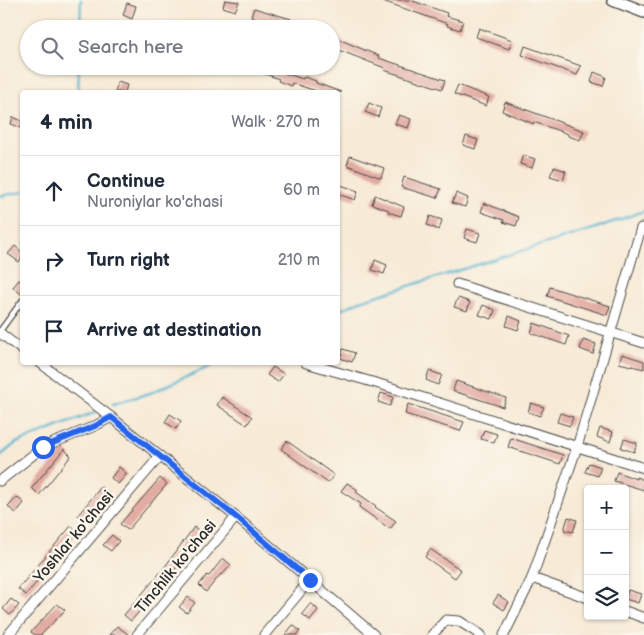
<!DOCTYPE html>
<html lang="en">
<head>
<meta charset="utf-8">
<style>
  body { margin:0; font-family:"Balsamiq Sans",sans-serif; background:#f6f6f7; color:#1f2937 }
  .controls { position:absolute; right:15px; bottom:15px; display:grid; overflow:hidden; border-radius:5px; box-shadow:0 1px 4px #0004 }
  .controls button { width:45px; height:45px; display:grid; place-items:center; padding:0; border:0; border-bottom:1px solid #e0e1e3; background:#fff; color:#1f2937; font:25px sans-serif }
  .stop { position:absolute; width:15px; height:15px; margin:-11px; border:4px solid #2563eb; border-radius:50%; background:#fff }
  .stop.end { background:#2563eb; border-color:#fff; box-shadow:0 1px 5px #0008 }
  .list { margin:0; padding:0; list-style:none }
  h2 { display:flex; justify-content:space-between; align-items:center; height:65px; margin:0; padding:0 20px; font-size:21px }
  h2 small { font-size:16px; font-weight:400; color:#747a83 }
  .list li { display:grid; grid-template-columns:32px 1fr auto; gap:15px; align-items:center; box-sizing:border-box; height:70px; padding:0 20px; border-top:1px solid #e0e1e3 }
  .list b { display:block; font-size:19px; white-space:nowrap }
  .list p { margin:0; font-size:16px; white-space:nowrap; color:#747a83 }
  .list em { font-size:16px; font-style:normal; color:#747a83 }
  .icon { flex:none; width:28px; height:28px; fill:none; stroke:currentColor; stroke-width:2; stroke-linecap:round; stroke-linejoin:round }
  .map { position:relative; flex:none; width:644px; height:635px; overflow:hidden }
  .search { position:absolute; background:#fff; box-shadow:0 1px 4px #0004; left:20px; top:20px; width:320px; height:55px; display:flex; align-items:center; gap:12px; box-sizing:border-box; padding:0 18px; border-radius:28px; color:#747a83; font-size:19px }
  .panel { position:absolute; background:#fff; box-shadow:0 1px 4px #0004; left:20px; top:90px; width:320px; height:275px; border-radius:5px }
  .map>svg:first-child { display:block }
</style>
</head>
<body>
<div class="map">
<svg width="644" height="635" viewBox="0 0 644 635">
  <rect width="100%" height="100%" fill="#fbf7ec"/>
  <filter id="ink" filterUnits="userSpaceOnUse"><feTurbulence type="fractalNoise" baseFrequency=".02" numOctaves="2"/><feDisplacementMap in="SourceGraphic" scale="10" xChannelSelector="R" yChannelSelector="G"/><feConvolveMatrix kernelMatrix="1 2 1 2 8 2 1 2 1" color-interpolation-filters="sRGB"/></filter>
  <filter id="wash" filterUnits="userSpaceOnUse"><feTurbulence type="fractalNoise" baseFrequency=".0096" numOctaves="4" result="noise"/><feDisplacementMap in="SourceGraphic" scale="20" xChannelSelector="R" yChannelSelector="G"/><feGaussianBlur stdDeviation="1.12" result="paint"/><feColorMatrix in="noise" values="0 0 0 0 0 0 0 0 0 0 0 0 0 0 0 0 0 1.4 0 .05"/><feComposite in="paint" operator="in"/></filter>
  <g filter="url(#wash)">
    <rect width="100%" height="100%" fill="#f7ead6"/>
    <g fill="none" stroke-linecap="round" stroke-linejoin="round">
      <g stroke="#54b4d2" stroke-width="2.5">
        <polyline points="80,29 81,0"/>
        <polyline points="78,92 79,66"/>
        <polyline points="0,196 22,192"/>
        <polyline points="338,311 360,301 596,228 644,211"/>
        <polyline points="113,404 150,393 220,362"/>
        <polyline points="0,456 16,443 96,412"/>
      </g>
    </g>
    <g id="blocks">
      <g fill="#e2aca3">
        <polygon points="225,0 239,2 235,11 223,7"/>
        <polygon points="380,0 410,0 447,13 446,16 463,21 460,30 447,26 448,24"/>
        <polygon points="127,3 136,6 132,19 123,15"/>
        <polygon points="254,8 291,19 287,29 251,17"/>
        <polygon points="39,22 57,25 57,29 38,29"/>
        <polygon points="479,28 512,40 509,49 476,37"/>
        <polygon points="331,36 379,56 379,58 445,80 442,89 384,70 385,68 331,47"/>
        <polygon points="525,46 581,66 577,75 522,55"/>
        <polygon points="265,66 278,69 278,71 303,79 304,77 316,81 316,83 341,92 319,92 292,83 291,86 278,81 279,79 263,73"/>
        <polygon points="594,72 606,77 603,86 591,82"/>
        <polygon points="118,82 127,85 125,92 115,92"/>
        <polygon points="458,85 489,97 486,106 454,94"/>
        <polygon points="505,102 584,131 580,140 568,136 568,134 534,122 534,124 502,111"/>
        <polygon points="369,103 381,108 378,117 365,112"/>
        <polygon points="399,115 411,119 408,128 395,124"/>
        <polygon points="13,117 22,121 22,128 11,124"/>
        <polygon points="466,136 478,140 475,149 463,145"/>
        <polygon points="523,155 535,159 532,168 520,164"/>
        <polygon points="350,156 384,168 381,178 347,165"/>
        <polygon points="554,167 566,171 563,180 550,176"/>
        <polygon points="404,177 441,189 437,198 401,187"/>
        <polygon points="338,184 358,191 355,200 338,194"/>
        <polygon points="456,193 468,198 465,207 452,203"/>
        <polygon points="375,195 404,207 401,216 388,212 389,210 372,204"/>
        <polygon points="484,203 519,217 516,226 503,222 504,220 481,212"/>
        <polygon points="430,216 442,220 439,230 427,225"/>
        <polygon points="467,229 480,233 477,242 464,238"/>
        <polygon points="15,246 22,252 22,257 19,262 8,254"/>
        <polygon points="375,260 387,265 384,274 372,270"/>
        <polygon points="19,280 22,283 22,295 13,287"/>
        <polygon points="550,287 610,306 607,315 547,296"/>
        <polygon points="458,298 470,302 467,311 454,307"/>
        <polygon points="483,305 495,310 492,319 479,315"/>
        <polygon points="509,316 521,321 518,330 506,326"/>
        <polygon points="534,323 569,336 566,345 531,333"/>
        <polygon points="583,340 596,344 593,354 580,349"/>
        <polygon points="343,349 355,353 352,362 340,358"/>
        <polygon points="622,354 644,361 644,369 619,363"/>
        <polygon points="273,367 284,374 278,382 267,375"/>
        <polygon points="429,371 442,375 438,385 426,380"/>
        <polygon points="456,381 506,398 503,407 453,391"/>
        <polygon points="381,393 393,397 390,406 378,402"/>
        <polygon points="222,397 252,417 247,425 217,405"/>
        <polygon points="531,403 544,407 540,416 528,412"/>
        <polygon points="408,404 464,422 460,431 405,414"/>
        <polygon points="560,413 573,417 570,426 557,422"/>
        <polygon points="170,414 181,421 176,429 165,422"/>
        <polygon points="600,428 613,432 610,442 597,437"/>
        <polygon points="484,430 497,434 494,443 481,439"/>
        <polygon points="511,438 563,455 560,464 508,447"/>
        <polygon points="624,439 637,443 634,452 621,448"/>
        <polygon points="287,441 334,475 328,483 281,449"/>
        <polygon points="64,449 71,456 39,495 32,488"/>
        <polygon points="589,463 601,467 598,476 585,472"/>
        <polygon points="119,467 127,474 118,484 111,478"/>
        <polygon points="617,472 636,479 636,477 644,480 644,490 614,481"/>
        <polygon points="160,478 167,484 128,530 120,524"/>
        <polygon points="347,483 358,490 356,492 376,506 375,507 396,521 390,529 359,507 361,504 341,491"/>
        <polygon points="101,487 109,493 85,522 78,515"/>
        <polygon points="17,497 24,503 16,513 8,507"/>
        <polygon points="568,517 577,520 573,532 564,530"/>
        <polygon points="71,526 78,532 26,595 18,589"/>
        <polygon points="194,527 202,533 169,577 131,621 124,615 164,568"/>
        <polygon points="112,535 119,541 111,551 103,545"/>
        <polygon points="430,549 461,570 455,578 425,557"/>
        <polygon points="223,558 231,565 222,575 221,574 206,592 199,585 207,575 209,576"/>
        <polygon points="628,590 641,594 638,603 625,599"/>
        <polygon points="498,595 509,602 504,610 493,603"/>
        <polygon points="188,597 195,603 187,613 179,607"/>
        <polygon points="11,599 19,605 10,615 3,609"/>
        <polygon points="311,603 318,610 310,620 302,614"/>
        <polygon points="57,604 65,610 41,635 35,635 31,632"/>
        <polygon points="293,625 300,631 297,635 285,635"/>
        <polygon points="117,626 129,635 109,635"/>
      </g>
    </g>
  </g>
  <g filter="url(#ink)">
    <use href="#blocks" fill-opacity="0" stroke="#4a4845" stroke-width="1"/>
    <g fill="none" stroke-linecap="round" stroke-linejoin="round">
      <defs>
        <polyline id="service" points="0,331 22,301"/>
        <g id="minor">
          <polyline points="457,284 644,343"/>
          <polyline points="0,333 22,350"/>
          <polyline points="39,362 111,417 236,517 374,635"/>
          <polyline points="306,363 386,386 644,468"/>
          <polyline points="0,481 43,447 95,426 111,417"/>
          <polyline points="532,578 588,598"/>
          <polyline points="625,611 644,618"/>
          <polyline points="8,635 160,456"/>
          <polyline points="137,635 236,517"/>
          <polyline points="264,635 310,580"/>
          <polyline points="432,635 446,620 459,621 481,635"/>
          <polyline points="504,635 532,578 577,447 641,228"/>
        </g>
        <polyline id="secondary" points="613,0 644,12"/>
      </defs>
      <use href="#service" stroke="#4a4845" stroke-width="7"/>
      <use href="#minor" stroke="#4a4845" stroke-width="11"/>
      <use href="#secondary" stroke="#4a4845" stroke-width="14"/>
      <use href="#service" stroke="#fff" stroke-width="4.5"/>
      <use href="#minor" stroke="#fff" stroke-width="9"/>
      <use href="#secondary" stroke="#fff" stroke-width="11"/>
    </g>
  </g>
  <g fill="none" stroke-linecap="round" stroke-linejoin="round" filter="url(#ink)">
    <polyline stroke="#2563eb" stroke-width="6" points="43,447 95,426 111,417 236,517 310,580"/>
  </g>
  <g text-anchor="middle" stroke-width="5" stroke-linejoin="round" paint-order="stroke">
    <g font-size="16" fill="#2b2b2b" stroke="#fbf7ec">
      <text transform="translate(73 536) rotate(-50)" y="6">Yoshlar ko'chasi</text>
      <text transform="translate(175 566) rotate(-50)" y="6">Tinchlik ko'chasi</text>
    </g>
  </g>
</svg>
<div class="controls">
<button>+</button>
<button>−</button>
<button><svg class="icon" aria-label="layers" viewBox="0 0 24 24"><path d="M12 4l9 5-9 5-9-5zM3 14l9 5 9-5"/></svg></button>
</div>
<div class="stop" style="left:43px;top:447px"></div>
<div class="stop end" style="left:310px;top:580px"></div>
<div class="search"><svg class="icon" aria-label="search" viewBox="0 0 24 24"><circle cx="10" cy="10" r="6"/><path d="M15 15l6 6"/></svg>Search here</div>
<section class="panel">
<h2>4 min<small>Walk · 270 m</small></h2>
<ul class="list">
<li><svg class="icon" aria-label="ahead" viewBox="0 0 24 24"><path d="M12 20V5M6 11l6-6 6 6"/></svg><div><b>Continue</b><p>Nuroniylar ko'chasi</p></div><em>60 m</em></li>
<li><svg class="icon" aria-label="right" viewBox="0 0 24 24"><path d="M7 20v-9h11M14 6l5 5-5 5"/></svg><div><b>Turn right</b></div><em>210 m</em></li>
<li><svg class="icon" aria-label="arrive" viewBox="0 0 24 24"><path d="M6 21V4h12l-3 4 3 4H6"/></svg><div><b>Arrive at destination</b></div></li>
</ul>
</section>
</div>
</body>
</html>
